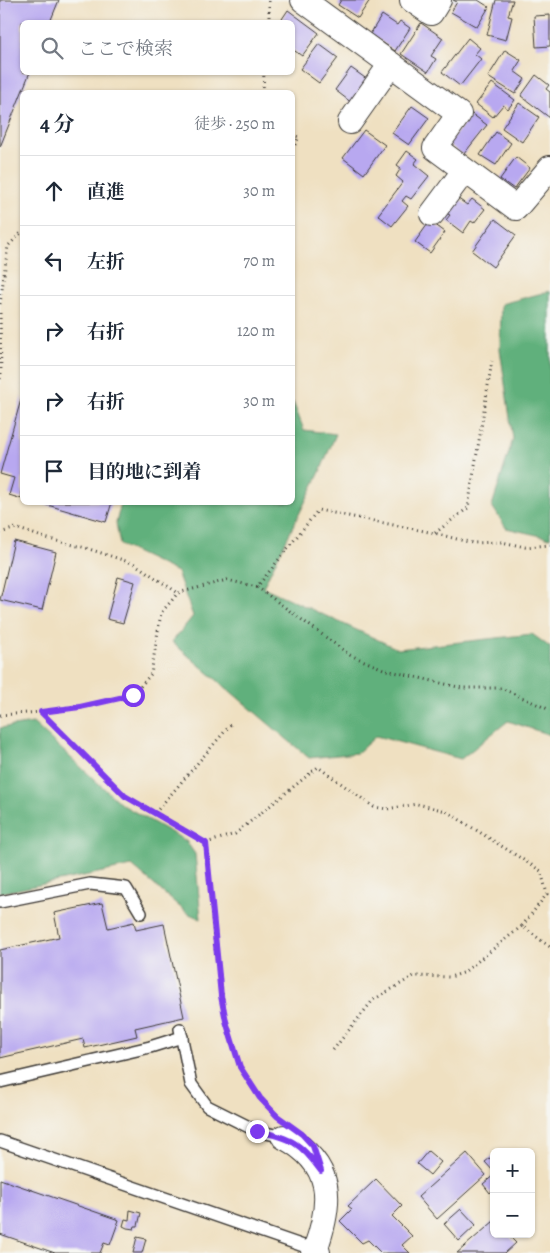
<!DOCTYPE html>
<html lang="ja">
<head>
<meta charset="utf-8">
<style>
  body { margin:0; font-family:Alegreya,"Noto Serif JP",serif; background:#f2f2f3; color:#1f2937 }
  .controls { position:absolute; right:15px; bottom:15px; display:grid; overflow:hidden; border-radius:8px; box-shadow:0 1px 4px #0004 }
  .controls button { width:45px; height:45px; display:grid; place-items:center; padding:0; border:0; border-bottom:1px solid #e0e1e3; background:#fff; color:#1f2937; font:25px sans-serif }
  .stop { position:absolute; width:15px; height:15px; margin:-11px; border:4px solid #7c3aed; border-radius:50%; background:#fff }
  .stop.end { background:#7c3aed; border-color:#fff; box-shadow:0 1px 5px #0008 }
  .list { margin:0; padding:0; list-style:none }
  h2 { display:flex; justify-content:space-between; align-items:center; height:65px; margin:0; padding:0 20px; font-size:21px }
  h2 small { font-size:16px; font-weight:400; color:#747a83 }
  .list li { display:grid; grid-template-columns:32px 1fr auto; gap:15px; align-items:center; box-sizing:border-box; height:70px; padding:0 20px; border-top:1px solid #e0e1e3 }
  .list b { display:block; font-size:19px; white-space:nowrap }
  .list em { font-size:16px; font-style:normal; color:#747a83 }
  .icon { flex:none; width:28px; height:28px; fill:none; stroke:currentColor; stroke-width:2; stroke-linecap:round; stroke-linejoin:round }
  .map { position:relative; flex:none; width:550px; height:1253px; overflow:hidden }
  .search { position:absolute; background:#fff; box-shadow:0 1px 4px #0004; left:20px; top:20px; width:275px; height:55px; display:flex; align-items:center; gap:12px; box-sizing:border-box; padding:0 18px; border-radius:8px; color:#747a83; font-size:19px }
  .panel { position:absolute; background:#fff; box-shadow:0 1px 4px #0004; left:20px; top:90px; width:275px; height:415px; border-radius:8px }
  .map>svg:first-child { display:block }
</style>
</head>
<body>
<div class="map">
<svg width="550" height="1253" viewBox="0 0 550 1253">
  <rect width="100%" height="100%" fill="#f6f6f2"/>
  <filter id="ink" filterUnits="userSpaceOnUse"><feTurbulence type="fractalNoise" baseFrequency=".02" numOctaves="2"/><feDisplacementMap in="SourceGraphic" scale="10" xChannelSelector="R" yChannelSelector="G"/><feConvolveMatrix kernelMatrix="1 2 1 2 8 2 1 2 1" color-interpolation-filters="sRGB"/></filter>
  <filter id="wash" filterUnits="userSpaceOnUse"><feTurbulence type="fractalNoise" baseFrequency=".0096" numOctaves="4" result="noise"/><feDisplacementMap in="SourceGraphic" scale="20" xChannelSelector="R" yChannelSelector="G"/><feGaussianBlur stdDeviation="1.12" result="paint"/><feColorMatrix in="noise" values="0 0 0 0 0 0 0 0 0 0 0 0 0 0 0 0 0 1.4 0 .05"/><feComposite in="paint" operator="in"/></filter>
  <g filter="url(#wash)">
    <rect width="100%" height="100%" fill="#efe0c1"/>
    <g fill="#60b07c" stroke="#3e664c">
      <polygon points="550,291 550,538 506,528 492,506 513,439 500,349 501,304"/>
      <polygon points="293,402 304,430 336,434 319,474 263,587 398,649 532,634 550,647 550,735 508,721 461,759 376,736 357,753 309,758 172,642 193,616 177,572 120,545 116,523 121,503 292,502"/>
      <polygon points="33,723 121,804 186,841 195,854 201,919 187,913 132,866 0,893 0,728"/>
    </g>
    <g id="blocks">
      <g fill="#b8a8f0">
        <polygon points="0,0 59,0 50,22 22,22 22,72 30,72 0,147"/>
        <polygon points="341,0 370,0 358,18 338,5"/>
        <polygon points="453,0 478,0 489,7 477,27 451,12 457,2"/>
        <polygon points="496,0 513,0 508,16 512,17 506,40 487,35"/>
        <polygon points="288,10 319,33 302,56 292,49 292,22 285,22 282,19"/>
        <polygon points="382,15 397,25 400,21 410,28 395,51 370,34"/>
        <polygon points="550,15 550,46 536,47 534,16"/>
        <polygon points="421,23 443,38 431,56 436,59 428,72 401,54"/>
        <polygon points="468,38 480,48 475,54 481,59 460,86 442,72"/>
        <polygon points="319,44 338,58 319,83 300,69"/>
        <polygon points="505,50 521,60 514,71 525,79 515,94 488,77"/>
        <polygon points="351,68 368,80 352,103 335,90"/>
        <polygon points="536,75 549,85 546,89 550,92 550,118 521,96"/>
        <polygon points="492,83 515,100 508,109 503,105 493,117 476,104"/>
        <polygon points="519,103 539,117 522,142 502,128"/>
        <polygon points="412,106 429,118 409,145 392,133"/>
        <polygon points="472,114 487,125 463,155 448,144"/>
        <polygon points="364,130 385,145 364,174 343,158"/>
        <polygon points="496,132 511,143 496,165 480,155"/>
        <polygon points="407,151 418,159 414,164 429,176 411,199 406,196 402,201 408,206 392,226 378,215 403,182 396,176 401,168 397,165"/>
        <polygon points="516,157 530,168 514,189 500,179"/>
        <polygon points="457,198 467,205 472,199 485,209 474,223 471,221 463,233 446,220 450,215 446,213"/>
        <polygon points="495,219 516,235 493,267 472,251"/>
        <polygon points="430,221 445,232 430,253 415,242"/>
        <polygon points="22,396 22,499 9,495 14,478 0,474"/>
        <polygon points="37,502 112,502 106,522"/>
        <polygon points="14,541 56,552 42,610 0,600"/>
        <polygon points="118,577 135,582 123,623 107,619"/>
        <polygon points="102,903 108,928 134,922 136,930 164,924 184,1017 135,1028 137,1036 85,1048 83,1039 0,1058 0,950 59,937 54,913"/>
        <polygon points="428,1151 441,1162 430,1175 417,1164"/>
        <polygon points="467,1153 486,1175 437,1219 418,1197"/>
        <polygon points="494,1155 494,1172 485,1162"/>
        <polygon points="494,1175 494,1189 490,1193 483,1184"/>
        <polygon points="0,1179 119,1220 110,1245 104,1243 100,1253 55,1253 0,1234"/>
        <polygon points="376,1179 402,1206 392,1216 412,1236 402,1245 410,1253 381,1253 368,1240 362,1243 340,1221 352,1209 348,1206"/>
        <polygon points="461,1209 476,1225 459,1241 444,1224"/>
        <polygon points="130,1210 141,1213 138,1226 135,1226 134,1229 127,1228 123,1226 125,1219 129,1220"/>
        <polygon points="494,1221 494,1234 507,1234 516,1243 505,1253 457,1253"/>
        <polygon points="137,1237 146,1239 142,1253 133,1253"/>
      </g>
    </g>
  </g>
  <g filter="url(#ink)">
    <use href="#blocks" fill-opacity="0" stroke="#3c3935" stroke-width="1"/>
    <g fill="none" stroke-linecap="round" stroke-linejoin="round">
      <defs>
        <g id="lane">
          <polyline points="0,902 90,884 126,888 141,913"/>
          <polyline points="180,1029 191,1084 207,1106 257,1131 284,1137"/>
          <polyline points="0,1082 150,1047 182,1037"/>
          <polyline points="0,1141 315,1250"/>
        </g>
        <g id="street">
          <polyline points="303,0 459,114 435,148 516,208 550,168"/>
          <polyline points="412,0 431,13 439,0"/>
          <polyline points="350,122 391,64"/>
          <polyline points="432,214 464,171"/>
          <path d="M284,1137C334,1164 333,1201 315,1250"/>
        </g>
        <polyline id="secondary" points="315,1250 316,1253"/>
      </defs>
      <use href="#lane" stroke="#3c3935" stroke-width="14"/>
      <use href="#street" stroke="#3c3935" stroke-width="26"/>
      <use href="#secondary" stroke="#3c3935" stroke-width="30"/>
      <g stroke="#3c3935" stroke-width="3" stroke-dasharray="1 4" stroke-linecap="butt">
        <polyline points="269,22 269,0"/>
        <polyline points="263,92 264,72"/>
        <polyline points="292,135 299,137 292,150"/>
        <polyline points="0,304 8,246 22,232"/>
        <polyline points="0,313 1,375 0,379"/>
        <polyline points="0,533 16,528 45,538 86,548 135,564 178,593"/>
        <polyline points="435,533 468,508 492,361"/>
        <polyline points="257,587 350,655 386,670 462,688 501,688 550,710"/>
        <polyline points="41,712 81,707 133,695 151,674 161,613 178,593 227,580 257,587 318,510 434,533 472,543 502,542 525,547 550,545"/>
        <polyline points="0,715 41,712 125,796 155,813 206,843 215,947 226,1021 240,1067 260,1098 279,1117"/>
        <polyline points="155,813 232,723"/>
        <polyline points="206,843 235,834 318,767 374,807 387,809 417,804 446,811 541,871 547,894 522,926"/>
        <polyline points="333,1050 373,1000 414,976 450,977 463,973 522,926 550,947"/>
      </g>
      <use href="#lane" stroke="#fff" stroke-width="11"/>
      <use href="#street" stroke="#fff" stroke-width="24"/>
      <use href="#secondary" stroke="#fff" stroke-width="28"/>
    </g>
  </g>
  <g fill="none" stroke-linecap="round" stroke-linejoin="round" filter="url(#ink)">
    <path stroke="#7c3aed" stroke-width="6" d="M133,695L80,707L41,712L125,796L206,843L221,996L226,1021L240,1067L260,1098L277,1116L302,1134L313,1146L321,1171C300,1142 291,1138 257,1131"/>
  </g>
</svg>
<div class="controls">
<button>+</button>
<button>−</button>
</div>
<div class="stop" style="left:133px;top:695px"></div>
<div class="stop end" style="left:257px;top:1131px"></div>
<div class="search"><svg class="icon" aria-label="search" viewBox="0 0 24 24"><circle cx="10" cy="10" r="6"/><path d="M15 15l6 6"/></svg>ここで検索</div>
<section class="panel">
<h2>4 分<small>徒歩 · 250 m</small></h2>
<ul class="list">
<li><svg class="icon" aria-label="ahead" viewBox="0 0 24 24"><path d="M12 20V5M6 11l6-6 6 6"/></svg><div><b>直進</b></div><em>30 m</em></li>
<li><svg class="icon" aria-label="left" viewBox="0 0 24 24"><path d="M17 20v-9H6M10 6l-5 5 5 5"/></svg><div><b>左折</b></div><em>70 m</em></li>
<li><svg class="icon" aria-label="right" viewBox="0 0 24 24"><path d="M7 20v-9h11M14 6l5 5-5 5"/></svg><div><b>右折</b></div><em>120 m</em></li>
<li><svg class="icon" aria-label="right" viewBox="0 0 24 24"><path d="M7 20v-9h11M14 6l5 5-5 5"/></svg><div><b>右折</b></div><em>30 m</em></li>
<li><svg class="icon" aria-label="arrive" viewBox="0 0 24 24"><path d="M6 21V4h12l-3 4 3 4H6"/></svg><div><b>目的地に到着</b></div></li>
</ul>
</section>
</div>
</body>
</html>
